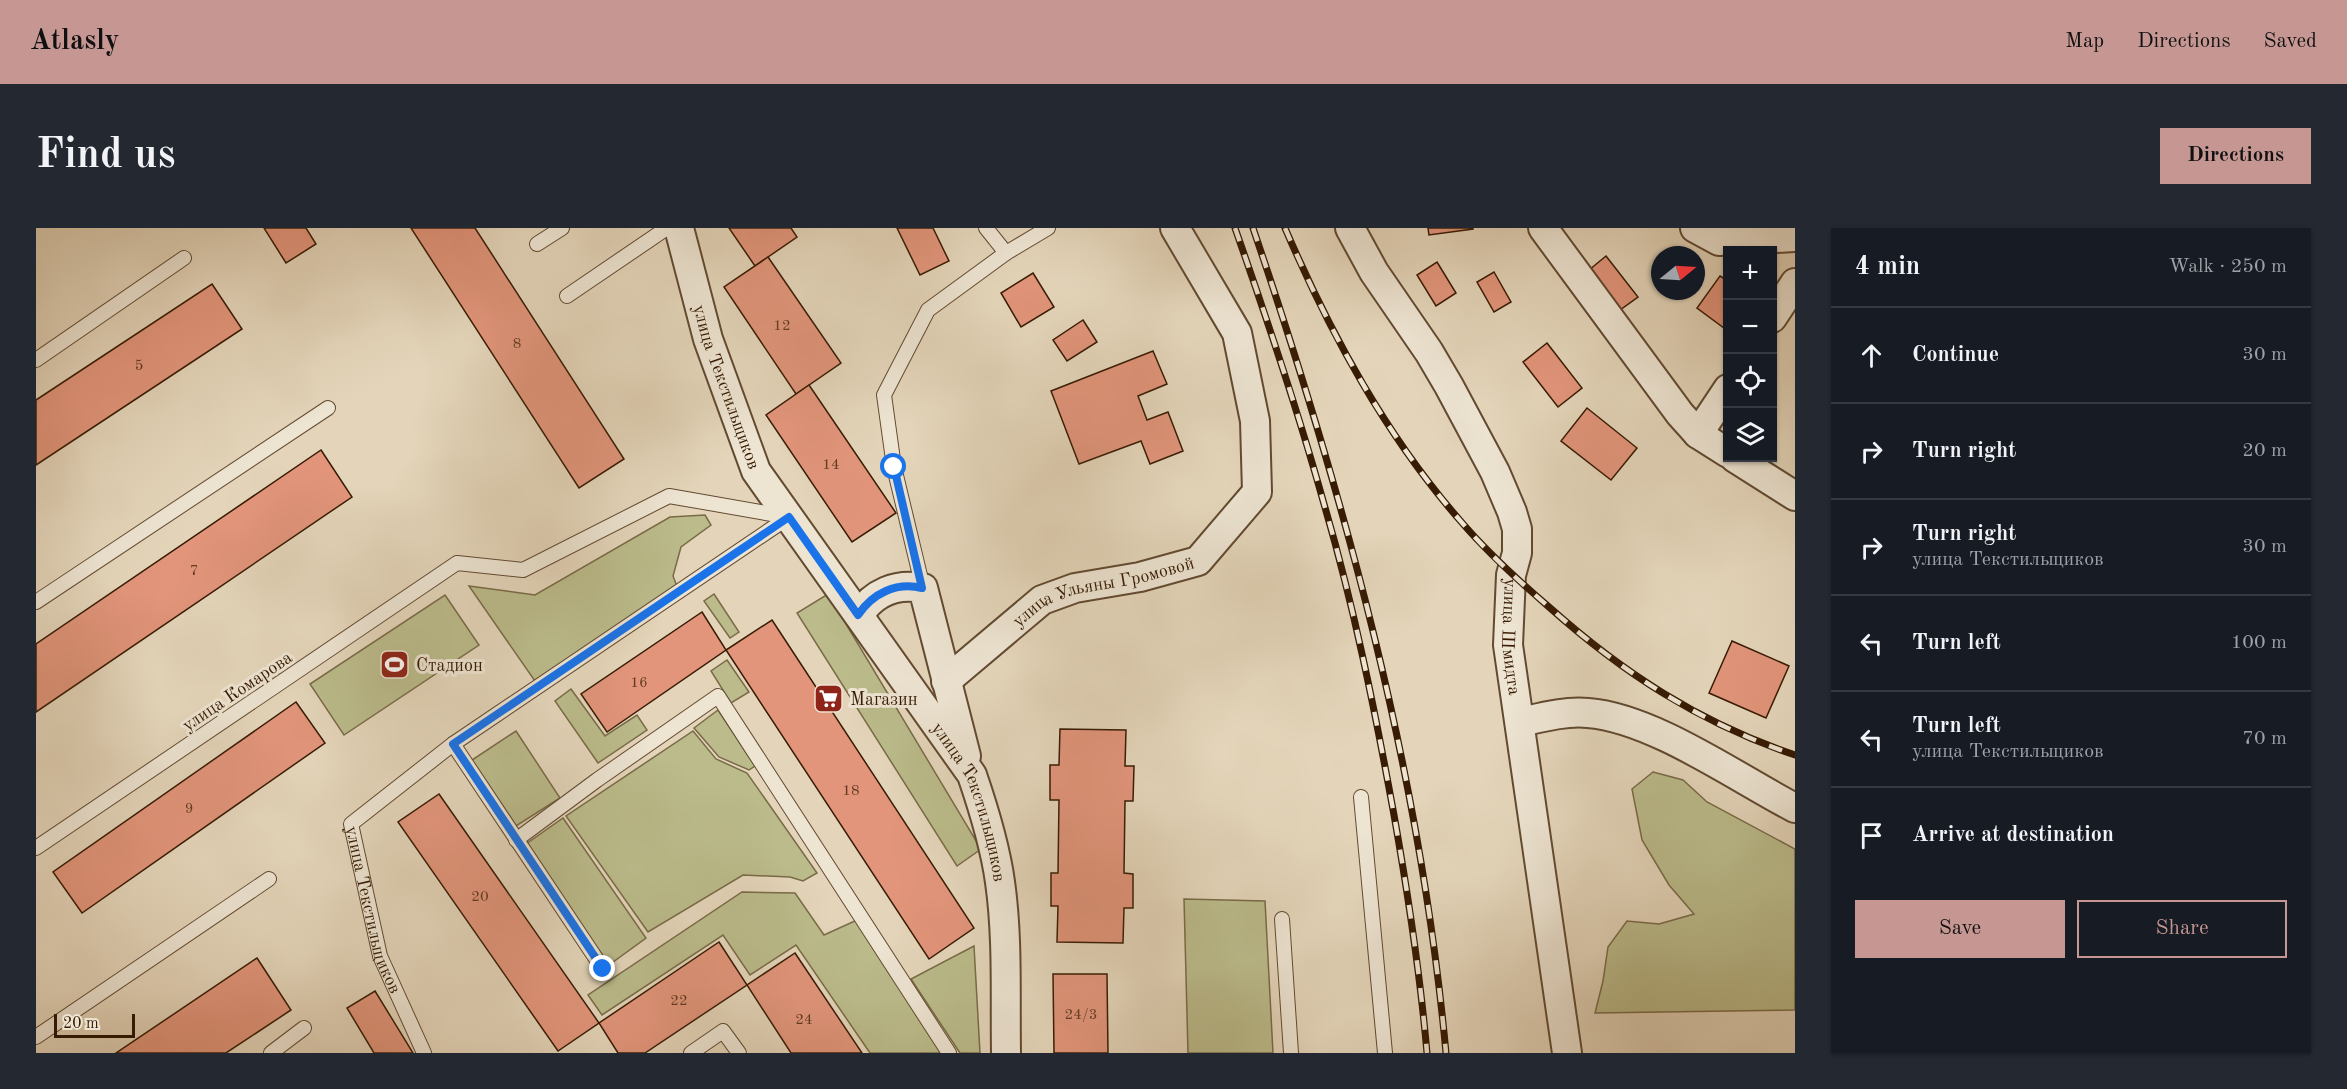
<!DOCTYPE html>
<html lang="en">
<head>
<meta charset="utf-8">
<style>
  body { margin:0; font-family:"Old Standard TT",serif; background:#242831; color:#f1f3f6 }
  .controls { position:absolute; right:18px; top:18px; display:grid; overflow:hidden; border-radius:0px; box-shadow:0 2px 4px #0004 }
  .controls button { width:54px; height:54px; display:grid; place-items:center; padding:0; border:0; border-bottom:2px solid #363941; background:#171b24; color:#f1f3f6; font:30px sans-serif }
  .compass { position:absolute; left:1615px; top:18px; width:54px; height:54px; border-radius:50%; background:#171b24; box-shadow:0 2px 4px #0004; rotate:72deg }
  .scale { position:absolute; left:18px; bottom:15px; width:81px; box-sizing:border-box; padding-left:6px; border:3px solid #371b03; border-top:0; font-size:16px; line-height:21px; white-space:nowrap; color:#371b03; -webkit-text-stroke:4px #ede4d2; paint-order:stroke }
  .stop { position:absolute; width:18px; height:18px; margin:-14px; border:4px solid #1a73e8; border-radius:50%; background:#fff }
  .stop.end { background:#1a73e8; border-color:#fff; box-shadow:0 2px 6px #0008 }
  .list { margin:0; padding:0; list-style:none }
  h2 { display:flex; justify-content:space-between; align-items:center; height:78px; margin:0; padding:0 24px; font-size:26px }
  h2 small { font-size:20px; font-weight:400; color:#9ea1a6 }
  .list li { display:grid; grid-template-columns:39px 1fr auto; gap:18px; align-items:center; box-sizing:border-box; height:96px; padding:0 24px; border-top:2px solid #363941 }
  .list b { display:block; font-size:22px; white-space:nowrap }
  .list p { margin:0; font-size:20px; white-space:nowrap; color:#9ea1a6 }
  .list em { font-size:20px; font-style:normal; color:#9ea1a6 }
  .actions { display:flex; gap:12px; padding:18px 24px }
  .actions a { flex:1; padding:14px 0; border:2px solid #c59692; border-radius:0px; text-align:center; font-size:21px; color:#c59692 }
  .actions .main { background:#c59692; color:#111 }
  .icon { flex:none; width:33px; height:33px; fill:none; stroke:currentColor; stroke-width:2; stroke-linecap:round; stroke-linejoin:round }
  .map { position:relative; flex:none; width:1759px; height:825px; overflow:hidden; border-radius:0px }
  header { display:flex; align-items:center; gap:36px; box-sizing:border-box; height:84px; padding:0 30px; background:#c59692; color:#111 }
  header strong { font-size:28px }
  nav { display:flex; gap:33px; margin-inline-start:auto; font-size:21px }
  .intro { display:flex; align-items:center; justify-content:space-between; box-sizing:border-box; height:144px; padding:0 36px }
  h1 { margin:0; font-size:42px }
  .button { padding:15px 27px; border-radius:0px; background:#c59692; color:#111; font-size:21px; font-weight:700 }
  main { display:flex; gap:36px; padding:0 36px }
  aside { flex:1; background:#171b24; border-radius:0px; box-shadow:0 2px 4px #0004 }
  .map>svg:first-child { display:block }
</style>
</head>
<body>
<header>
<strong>Atlasly</strong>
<nav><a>Map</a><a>Directions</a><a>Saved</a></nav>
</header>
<div class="intro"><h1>Find us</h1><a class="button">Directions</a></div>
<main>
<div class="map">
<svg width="1759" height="825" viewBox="0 0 1759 825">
  <rect width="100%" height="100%" fill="#e4d5ba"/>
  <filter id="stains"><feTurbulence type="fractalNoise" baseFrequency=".00333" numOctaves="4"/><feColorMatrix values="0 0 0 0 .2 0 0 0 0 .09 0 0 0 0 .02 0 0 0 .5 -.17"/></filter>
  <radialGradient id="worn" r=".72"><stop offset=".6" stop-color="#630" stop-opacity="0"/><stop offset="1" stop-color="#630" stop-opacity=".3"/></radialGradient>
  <g fill="#bbbb8b" stroke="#796b47" stroke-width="1.5">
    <polygon points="669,287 675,297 645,319 637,348 642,361 501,456 433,358 499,367 634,289"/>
    <polygon points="678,366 703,404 694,410 668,373"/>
    <polygon points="792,366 945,621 921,638 761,385"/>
    <polygon points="409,367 443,417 308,507 274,456"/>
    <polygon points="691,432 713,464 695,475 675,443"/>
    <polygon points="535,461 569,508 601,487 611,502 562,535 519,473"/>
    <polygon points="682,482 719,538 713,542 683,529 658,500"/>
    <polygon points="480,503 524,570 480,598 436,532"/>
    <polygon points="657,503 680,531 711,545 781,645 767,653 754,649 707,647 612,704 530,588"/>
    <polygon points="1617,544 1647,552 1671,574 1759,621 1759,782 1559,785 1567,753 1572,719 1591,693 1623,696 1658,686 1633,657 1606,612 1596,561"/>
    <polygon points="527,590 610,710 573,737 490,616"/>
    <polygon points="706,664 759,665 788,707 821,692 906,825 834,825 760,717 714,747 687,707 566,787 552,767"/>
    <polygon points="1148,671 1229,673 1237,825 1152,825"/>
    <polygon points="938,718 944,825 924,825 875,751"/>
  </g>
  <g fill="#e2957b" stroke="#371b03" stroke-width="1.5">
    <polygon points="228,0 270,0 280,16 250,35"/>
    <polygon points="375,0 439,0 588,231 543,260"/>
    <polygon points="693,0 755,0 761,9 719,38"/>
    <polygon points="861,0 897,0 913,33 884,47"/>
    <polygon points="1392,0 1437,0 1437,1 1393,7"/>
    <polygon points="1570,28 1602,69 1584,82 1553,42"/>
    <polygon points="732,29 805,135 760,166 688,59"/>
    <polygon points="1401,34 1420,65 1400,78 1381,47"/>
    <polygon points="1458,44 1475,74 1458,84 1441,54"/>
    <polygon points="997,45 1018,79 985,99 965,65"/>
    <polygon points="1684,48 1692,53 1692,103 1661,80"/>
    <polygon points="176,56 206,101 0,237 0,172"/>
    <polygon points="1047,92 1061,114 1031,133 1017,112"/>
    <polygon points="1511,115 1546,160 1522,179 1487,134"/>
    <polygon points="1117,123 1131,156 1102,168 1111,192 1132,184 1147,223 1114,236 1105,213 1043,236 1015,163"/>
    <polygon points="773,157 860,285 816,314 730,187"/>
    <polygon points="1551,180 1601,220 1575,252 1525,213"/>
    <polygon points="285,222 316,269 0,484 0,416"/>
    <polygon points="666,384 690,422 571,504 545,466"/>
    <polygon points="736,392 938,700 893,731 690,422"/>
    <polygon points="1696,413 1753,438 1730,490 1673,465"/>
    <polygon points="260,474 289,515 46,685 17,644"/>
    <polygon points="1024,501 1090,502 1089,538 1098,538 1097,573 1089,573 1088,645 1097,646 1097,680 1088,680 1087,715 1021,714 1022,678 1015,678 1015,645 1022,645 1023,572 1014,572 1014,537 1023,537"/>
    <polygon points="403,566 563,795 522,823 362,594"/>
    <polygon points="683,714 711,757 609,825 582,825 563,795"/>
    <polygon points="759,725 826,825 755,825 711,757"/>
    <polygon points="221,730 255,782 190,825 80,825"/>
    <polygon points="1017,746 1071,746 1072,825 1018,825"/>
    <polygon points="339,763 377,825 338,825 311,780"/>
  </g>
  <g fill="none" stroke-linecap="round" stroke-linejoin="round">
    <defs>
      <g id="lane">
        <polyline points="501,16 526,0"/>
        <polyline points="970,25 1012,0"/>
        <polyline points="531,68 631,0"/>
        <polyline points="0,132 148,30"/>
        <polyline points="887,360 858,239 848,167 892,82 970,25 950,0"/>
        <polyline points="0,374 292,180"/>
        <polyline points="417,516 567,741"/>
        <polyline points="1325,569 1349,825"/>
        <polyline points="480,612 561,552 682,468 913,825"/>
        <path id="s1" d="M0,620L421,335L487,342L633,268L753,289L417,516L315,596L344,728L388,825"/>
        <polyline points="1246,691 1255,825"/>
        <polyline points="0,809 233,651"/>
        <polyline points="235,825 268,800"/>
        <polyline points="655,825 687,803 703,825"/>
      </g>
      <g id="street">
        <path id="s2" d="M643,0L672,111L720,243L936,547C948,582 959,617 964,654C972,710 969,768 970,825"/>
        <path id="s3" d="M1314,0L1338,44L1393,124L1413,158L1459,244L1476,284L1481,301V325L1475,347L1472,417L1531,825"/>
        <polyline points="1507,0 1644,186 1662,206 1692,225"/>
        <polyline points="1659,0 1683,13 1759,9"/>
        <polyline points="1736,90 1759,55"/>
        <polyline points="1662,206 1692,161"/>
        <polyline points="1699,230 1759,268"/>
        <path d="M823,387C837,365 860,355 887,360L930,528"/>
        <path id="s4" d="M910,453L1006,372L1039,360L1104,349L1162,333L1221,264L1219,193L1201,105L1139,0"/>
        <path d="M1485,494C1507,489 1529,483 1552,485C1617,490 1701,550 1759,580"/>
      </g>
    </defs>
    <use href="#lane" stroke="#624a31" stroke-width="16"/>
    <use href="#street" stroke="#624a31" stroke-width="32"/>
    <use href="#lane" stroke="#ede4d2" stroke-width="14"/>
    <use href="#street" stroke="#ede4d2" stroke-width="28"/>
    <defs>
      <g id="rail">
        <path d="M1199,0C1231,91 1262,183 1288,276C1318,378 1339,483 1358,587C1372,666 1384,745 1391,825"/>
        <path d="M1217,0C1308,268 1384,542 1410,825"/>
        <path d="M1249,0C1295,107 1351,210 1428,297C1454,327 1483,353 1513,379C1587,445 1664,495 1759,527"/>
      </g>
    </defs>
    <use href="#rail" stroke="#371b03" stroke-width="7"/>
    <use href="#rail" stroke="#ede4d2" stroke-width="4.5" stroke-dasharray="14" stroke-linecap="butt"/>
  </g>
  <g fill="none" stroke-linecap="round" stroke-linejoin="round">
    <path stroke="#1a73e8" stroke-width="8" d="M567,741L417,516L753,289L822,387C837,365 860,354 886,360L858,239"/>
  </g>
  <defs>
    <symbol id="stadium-square" viewBox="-11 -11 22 22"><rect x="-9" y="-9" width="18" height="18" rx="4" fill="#8f2418" stroke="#ede4d2"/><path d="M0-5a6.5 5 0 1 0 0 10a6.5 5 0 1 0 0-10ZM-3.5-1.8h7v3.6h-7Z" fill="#fff"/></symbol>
    <symbol id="supermarket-square" viewBox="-11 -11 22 22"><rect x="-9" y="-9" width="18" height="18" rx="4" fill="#8f2418" stroke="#ede4d2"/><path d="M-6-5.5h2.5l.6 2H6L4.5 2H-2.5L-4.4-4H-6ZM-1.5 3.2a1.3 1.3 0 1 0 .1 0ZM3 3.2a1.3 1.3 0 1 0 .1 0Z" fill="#fff"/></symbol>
  </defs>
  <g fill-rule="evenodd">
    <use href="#stadium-square" x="342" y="420" width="33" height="33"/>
    <use href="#supermarket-square" x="776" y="454" width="33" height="33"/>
  </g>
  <g text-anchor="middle" stroke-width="6" stroke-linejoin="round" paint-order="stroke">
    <g font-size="15" fill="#623a21">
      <text x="746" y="102">12</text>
      <text x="481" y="120">8</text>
      <text x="103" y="142">5</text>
      <text x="795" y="241">14</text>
      <text x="158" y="347">7</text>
      <text x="603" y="459">16</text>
      <text x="815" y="567">18</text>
      <text x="153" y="585">9</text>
      <text x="444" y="673">20</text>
      <text x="643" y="777">22</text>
      <text x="1045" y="791">24/3</text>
      <text x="768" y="796">24</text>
    </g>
    <g font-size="18" fill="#371b03" stroke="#ede4d2">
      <text dy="6" stroke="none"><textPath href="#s2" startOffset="166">улица Текстильщиков</textPath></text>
      <text dy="6" stroke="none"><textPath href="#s4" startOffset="186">улица Ульяны Громовой</textPath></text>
      <text dy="6" stroke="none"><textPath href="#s3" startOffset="454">улица Шмидта</textPath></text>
      <text transform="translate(201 463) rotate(-34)" y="6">улица Комарова</text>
      <text dy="6" stroke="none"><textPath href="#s2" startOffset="652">улица Текстильщиков</textPath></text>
      <text dy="6" stroke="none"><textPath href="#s1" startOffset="1484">улица Текстильщиков</textPath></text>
    </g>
    <g font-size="18" fill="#371b03" stroke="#ede4d2" text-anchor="start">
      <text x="380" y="443">Стадион</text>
      <text x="814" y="477">Магазин</text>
    </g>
  </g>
  <rect width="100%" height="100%" filter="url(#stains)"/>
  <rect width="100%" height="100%" fill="url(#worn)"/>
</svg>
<div class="controls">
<button>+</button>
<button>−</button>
<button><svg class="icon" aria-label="locate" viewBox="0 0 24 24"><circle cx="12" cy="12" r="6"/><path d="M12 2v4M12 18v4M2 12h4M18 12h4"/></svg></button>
<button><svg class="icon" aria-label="layers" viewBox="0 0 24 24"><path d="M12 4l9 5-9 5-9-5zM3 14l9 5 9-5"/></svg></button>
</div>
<svg class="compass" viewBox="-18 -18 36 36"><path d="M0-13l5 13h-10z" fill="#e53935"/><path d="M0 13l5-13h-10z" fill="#9ea1a6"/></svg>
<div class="scale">20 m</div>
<div class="stop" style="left:858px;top:239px"></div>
<div class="stop end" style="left:567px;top:741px"></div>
</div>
<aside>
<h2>4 min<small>Walk · 250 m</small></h2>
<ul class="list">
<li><svg class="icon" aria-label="ahead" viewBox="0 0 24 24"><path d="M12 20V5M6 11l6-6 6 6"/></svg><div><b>Continue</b></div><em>30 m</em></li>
<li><svg class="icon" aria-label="right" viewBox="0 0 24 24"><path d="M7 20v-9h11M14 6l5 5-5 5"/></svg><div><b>Turn right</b></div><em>20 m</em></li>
<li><svg class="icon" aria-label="right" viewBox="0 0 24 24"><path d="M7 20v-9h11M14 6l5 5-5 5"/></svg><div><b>Turn right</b><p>улица Текстильщиков</p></div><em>30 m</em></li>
<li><svg class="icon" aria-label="left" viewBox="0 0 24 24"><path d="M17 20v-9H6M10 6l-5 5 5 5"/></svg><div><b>Turn left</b></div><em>100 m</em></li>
<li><svg class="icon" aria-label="left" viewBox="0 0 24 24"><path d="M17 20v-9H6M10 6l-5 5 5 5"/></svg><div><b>Turn left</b><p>улица Текстильщиков</p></div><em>70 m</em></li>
<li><svg class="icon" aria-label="arrive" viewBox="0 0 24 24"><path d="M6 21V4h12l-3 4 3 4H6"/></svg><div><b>Arrive at destination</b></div></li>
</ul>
<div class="actions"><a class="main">Save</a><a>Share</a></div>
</aside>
</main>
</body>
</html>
